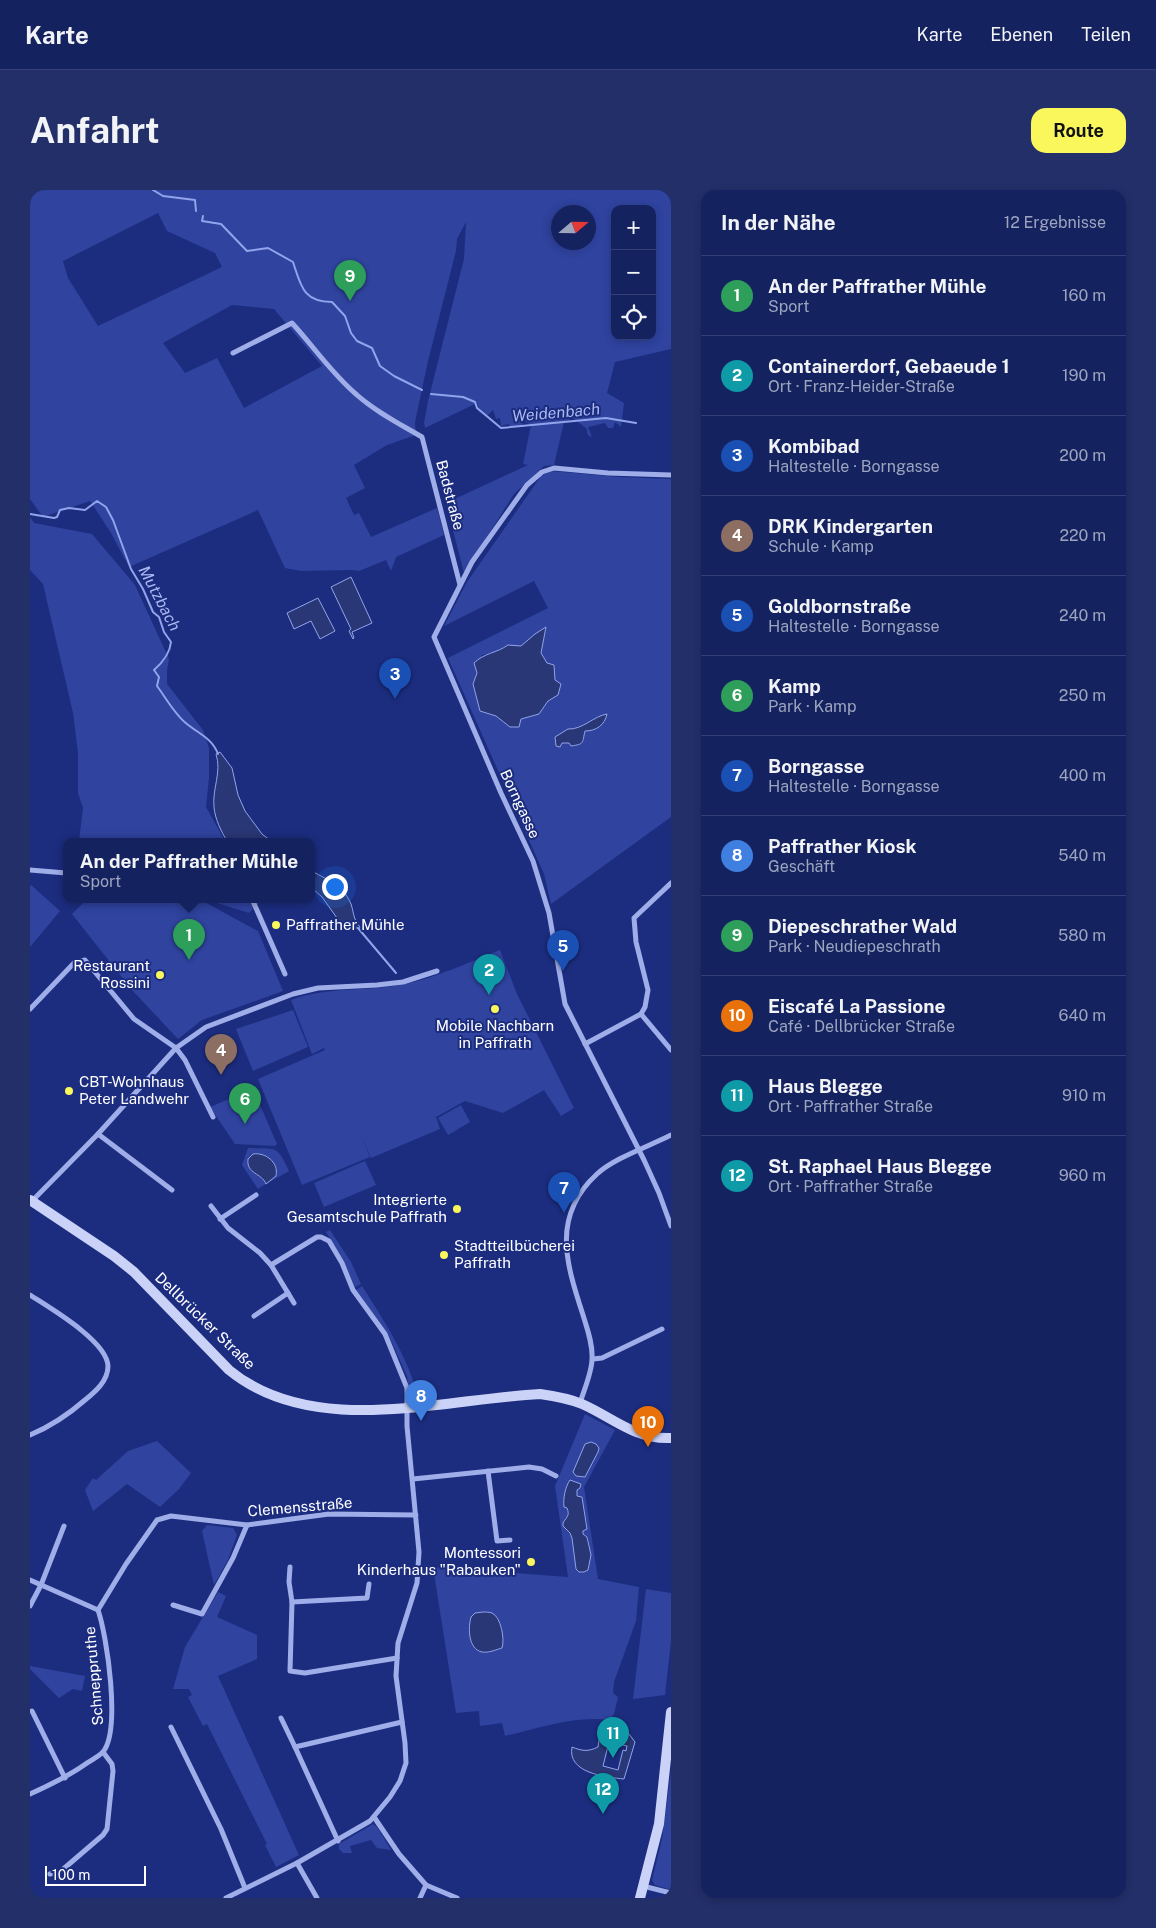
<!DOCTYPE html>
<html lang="de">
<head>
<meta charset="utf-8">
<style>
  body { margin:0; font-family:"Public Sans",sans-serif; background:#222f69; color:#f1f3f6 }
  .controls { position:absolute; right:15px; top:15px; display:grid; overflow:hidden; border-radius:10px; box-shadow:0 2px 8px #0003 }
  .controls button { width:45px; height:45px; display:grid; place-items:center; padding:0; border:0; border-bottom:1px solid #343f75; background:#152260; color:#f1f3f6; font:25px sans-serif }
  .compass { position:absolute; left:521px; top:15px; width:45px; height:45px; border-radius:50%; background:#152260; box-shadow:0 2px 8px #0003; rotate:70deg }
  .scale { position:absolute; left:15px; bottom:12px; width:101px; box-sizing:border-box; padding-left:5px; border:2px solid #fff; border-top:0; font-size:14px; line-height:18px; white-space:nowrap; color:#fff; -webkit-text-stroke:4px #1c2d80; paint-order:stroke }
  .you { position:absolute; left:304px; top:696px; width:18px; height:18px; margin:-12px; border:4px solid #fff; border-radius:50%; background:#1a73e8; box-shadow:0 0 0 8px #1a73e833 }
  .badge { display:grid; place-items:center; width:32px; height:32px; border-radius:50%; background:#faf75d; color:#fff; font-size:16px; font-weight:700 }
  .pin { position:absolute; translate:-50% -41px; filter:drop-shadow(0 1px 2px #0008) }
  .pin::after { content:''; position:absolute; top:26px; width:18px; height:15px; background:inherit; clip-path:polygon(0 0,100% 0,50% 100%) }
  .popup { position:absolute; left:33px; top:648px; width:252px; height:65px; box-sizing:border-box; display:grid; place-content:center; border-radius:10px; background:#152260; filter:drop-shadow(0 1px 4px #0005); font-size:16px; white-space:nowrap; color:#9da4bd }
  .popup b { font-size:19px; color:#f1f3f6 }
  .popup::after { content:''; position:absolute; left:50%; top:100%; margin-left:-10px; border:10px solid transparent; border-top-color:#152260 }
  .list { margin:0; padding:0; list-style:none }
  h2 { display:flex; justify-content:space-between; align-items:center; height:65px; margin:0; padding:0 20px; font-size:21px }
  h2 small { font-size:16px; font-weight:400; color:#9da4bd }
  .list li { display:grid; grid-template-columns:32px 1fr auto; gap:15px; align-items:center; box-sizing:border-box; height:80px; padding:0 20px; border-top:1px solid #343f75 }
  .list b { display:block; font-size:19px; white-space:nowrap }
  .list p { margin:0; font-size:16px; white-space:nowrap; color:#9da4bd }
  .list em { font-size:16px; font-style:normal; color:#9da4bd }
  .icon { flex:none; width:28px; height:28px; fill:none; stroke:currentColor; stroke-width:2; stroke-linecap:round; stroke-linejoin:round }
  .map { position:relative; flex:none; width:641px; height:1708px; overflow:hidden; border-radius:15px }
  header { display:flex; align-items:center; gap:30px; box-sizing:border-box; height:70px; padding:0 25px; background:#152260; border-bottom:1px solid #343f75 }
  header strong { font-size:24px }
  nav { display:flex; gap:28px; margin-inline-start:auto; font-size:18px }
  .intro { display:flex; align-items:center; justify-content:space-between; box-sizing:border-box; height:120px; padding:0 30px }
  h1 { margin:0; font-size:35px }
  .button { padding:12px 22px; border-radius:15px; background:#faf75d; color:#111; font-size:18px; font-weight:700 }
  main { display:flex; gap:30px; padding:0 30px }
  aside { flex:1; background:#152260; border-radius:15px; box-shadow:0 2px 8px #0003 }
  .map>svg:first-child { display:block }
</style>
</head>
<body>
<header>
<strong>Karte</strong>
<nav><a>Karte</a><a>Ebenen</a><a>Teilen</a></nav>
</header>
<div class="intro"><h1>Anfahrt</h1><a class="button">Route</a></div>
<main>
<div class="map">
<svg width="641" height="1708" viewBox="0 0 641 1708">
  <rect width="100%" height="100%" fill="#1c2d80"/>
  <g fill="#2f439f" fill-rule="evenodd">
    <path d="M0,0H641V159L585,172L577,203L594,213L591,237L585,232L583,238H578L575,233L558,237L562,247L559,246L557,243V239L543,228L534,232L524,275L514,276L484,304L434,383L416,313L498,275L493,274L501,235L493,230L492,236C487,237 482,238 478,234L471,236L470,228L466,229L463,220L457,226L449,222L447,213L395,238L394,233L398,211L434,69L436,32L427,49L426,61L398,171L385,232L386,245L357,255L324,275L335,298L316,308L324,325L329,323L341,347L407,318L414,345L366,367L361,381L356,370L329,381L322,380L271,381L255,378L228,320L99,377L81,343L60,311L13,327L0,309ZM585,19H622V146H585ZM528,22H558V52H528ZM128,23L137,41L185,63L192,77L68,136L38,88L33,71ZM202,115L244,119L292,176L214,218L187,168L155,183L133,153Z"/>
    <path d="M521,281L590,287L641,289V627L521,714L514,684L418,468L518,418L504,391L414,436L437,392L511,286ZM516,438L511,463L517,473L524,475L525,490L518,511L509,524L491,529L480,537L466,526L450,521L443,494L452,465L470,461L478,455L491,457L505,444Z"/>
    <polygon points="0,327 4,333 62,344 105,395 139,469 137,481 137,494 173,540 179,558 179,588 176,617 195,651 49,651 53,618 48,603 48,563 43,523 13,394 0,380"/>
    <polygon points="1,695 30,721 0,757 0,696"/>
    <polygon points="57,709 169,709 228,741 253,801 172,830 148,849 102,800 42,724"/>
    <polygon points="174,709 233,709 219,723"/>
    <path d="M470,760L487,804L544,918L531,926L514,900L473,923L435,911L406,927L410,939L341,968L329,940L340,967L272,995L228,889L295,860L294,858L282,864L261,810C298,796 337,802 375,794C408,787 439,772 470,760Z"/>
    <polygon points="263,820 278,857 223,881 206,839"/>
    <polygon points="223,899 247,954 245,956 205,954 180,917"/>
    <polygon points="431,915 440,932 418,945 408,928"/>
    <path d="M218,958C246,959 247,954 259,981L238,993L237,967L228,964L221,965L217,971L221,980L232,988L235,991L236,994L228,999L212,975Z"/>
    <polygon points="335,971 346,995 294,1017 284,993"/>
    <polygon points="300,1040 321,1072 331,1094 325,1097 315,1074 296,1042"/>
    <path d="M332,1096C356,1134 377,1165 389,1209H383L380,1206L377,1186L358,1144L326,1100Z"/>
    <path d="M555,1224L585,1240L554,1297L568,1389L609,1397L606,1431L584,1492L583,1503L588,1507L584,1524L580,1530C545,1525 509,1538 475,1546L472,1533L450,1536L449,1521L426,1523L403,1377L538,1387L525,1296ZM547,1300V1306L552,1307L557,1334L553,1341V1344L558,1347L561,1365L558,1380L546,1379L542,1348L533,1333C541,1326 538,1321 534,1312L536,1308ZM453,1422L468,1428L473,1449L441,1427L445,1423Z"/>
    <polygon points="127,1251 161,1283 149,1299 130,1317 97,1294 63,1321 55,1300 63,1288 66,1290 98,1261"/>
    <polygon points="177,1335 203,1338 207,1345 198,1370 184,1395 172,1341"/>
    <polygon points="616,1399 641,1403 641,1451 635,1505 603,1509"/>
    <polygon points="188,1402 196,1406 187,1427 227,1445 227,1469 188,1486 269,1665 246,1677 235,1655 237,1654 177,1534 173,1536 158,1507 162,1505 159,1499 143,1499 155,1457"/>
    <polygon points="0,1476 55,1486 52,1501 43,1499 29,1508 0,1479"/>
    <polygon points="641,1582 641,1700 625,1695 622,1690 632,1649"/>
    <polygon points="343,1634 347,1637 361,1660 347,1658 341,1650 320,1656 322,1663 313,1663 309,1659 309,1654"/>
  </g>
  <g fill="#2a3776" stroke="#92a4eb" fill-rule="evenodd">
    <polygon points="321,387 342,433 322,442 324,448 323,449 319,441 321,439 301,397"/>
    <polygon points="288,408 305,441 290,449 281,431 264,439 257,423"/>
    <path d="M516,437L511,463L517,473L524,475L525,490L531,494L528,505L518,511L509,524L491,529L489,537H480L466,526L450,521L443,494L447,483L444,473C454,463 467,463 478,455L491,456L505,444Z"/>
    <path d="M577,524C575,535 566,541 555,541C552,553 555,554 541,556L539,553H532L530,557L526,556L525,547L538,539C552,540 564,526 577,524Z"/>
    <path d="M190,562L202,578L208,605L215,621L232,644L241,651H197C191,641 185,629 184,617C182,599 192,582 186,564Z"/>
    <path d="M282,681C300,692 311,692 321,714C324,723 323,729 330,737L329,739L320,735H312L292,707L282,698Z"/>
    <path d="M223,964C235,962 249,972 246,986L236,994C232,983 216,984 218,969Z"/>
    <polygon points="561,1252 566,1254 569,1258 568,1262 555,1287 546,1286 543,1282 555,1254"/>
    <path d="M540,1290L551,1294L550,1298L547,1300V1306L552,1307L557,1339L553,1341V1344L557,1347L561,1365L558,1380L554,1382H549L546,1379L542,1348L540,1343L533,1336V1333C537,1326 540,1326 537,1318L534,1317C533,1309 535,1297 540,1290Z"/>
    <path d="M453,1422C456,1422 459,1422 462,1423C471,1427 475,1449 472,1458C465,1460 459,1463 452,1462C438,1459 438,1438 441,1427L445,1423Z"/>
    <path d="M576,1538L599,1544L605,1552L594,1589C575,1587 537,1583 542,1557C552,1561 558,1562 568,1557L570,1543ZM582,1546L594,1549L593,1555L597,1556L596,1561L593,1560L588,1580L573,1576L578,1556L574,1555L575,1551L580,1552Z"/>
  </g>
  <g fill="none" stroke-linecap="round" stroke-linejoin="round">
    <g stroke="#92a4eb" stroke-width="2">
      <polyline points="123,0 133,6 165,10 166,21"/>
      <path d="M173,26L172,31L191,34L217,61L238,58L263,72C271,96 273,112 302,112L315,126L321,143L327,151L342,158L350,176L364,186L392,200"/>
      <polyline points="401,204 433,207 445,212 447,218 471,238 576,228 606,233"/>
      <path d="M0,324L24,328L27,327L30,320L39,318L55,320L67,311L76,317L83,330L101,379L113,399L123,422L129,427L134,442L141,452C140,463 132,473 124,480L129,487L127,496C136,508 145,525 157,534C169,544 182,548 188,564"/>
      <polyline points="328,738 366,783"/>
    </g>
    <g stroke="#9fade9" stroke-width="5">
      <path d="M203,163L262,133C284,157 302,184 327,205C346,222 370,234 392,247L430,395"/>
      <polyline points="641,285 578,283 524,278 512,282 497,295 442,372 404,447 471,603 503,671 519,723 535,814 614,970 629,1003 641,1036"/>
      <polyline points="0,680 36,683"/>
      <polyline points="222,709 255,784"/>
      <polyline points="0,819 44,773 55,770 104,829 146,858 155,870 183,927"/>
      <polyline points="611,824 641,860"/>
      <polyline points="555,854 611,824 615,817 618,800 606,752 604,728 641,693"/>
      <polyline points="68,944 142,1000"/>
      <polyline points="2,1011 68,944 146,858 176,837 263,804 288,798 347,795 373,792 407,781"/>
      <polyline points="181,1016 198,1038 230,1063 241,1075"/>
      <polyline points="190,1029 226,1005"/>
      <path d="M0,1105C20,1118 77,1151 78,1176C78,1191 65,1202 55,1210C39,1224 19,1237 0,1245"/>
      <polyline points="224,1126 258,1103"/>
      <polyline points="563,1169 572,1168 632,1139"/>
      <path d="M550,1213C554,1200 562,1182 562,1169C563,1154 557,1138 553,1125C536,1073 521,1026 567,984C584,968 620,956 641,945"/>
      <polyline points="458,1281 467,1351 480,1350"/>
      <polyline points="383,1289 499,1277 512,1279 526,1286"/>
      <polyline points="260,1377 259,1392 262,1412 260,1481 275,1483 367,1468"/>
      <polyline points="0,1390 68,1420"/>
      <polyline points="262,1412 337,1408 339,1394"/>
      <polyline points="143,1415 172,1424 203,1368 217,1335"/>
      <polyline points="0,1416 11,1395 34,1336"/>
      <polyline points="2,1521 35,1588"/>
      <polyline points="251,1528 265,1557"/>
      <polyline points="141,1537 191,1639 215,1698"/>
      <path d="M0,1604C20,1595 39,1586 57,1573C62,1570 69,1566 73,1562C91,1540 77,1446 68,1420L96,1374L127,1330L141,1326L217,1335L299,1324L386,1325"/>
      <polyline points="344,1627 369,1664 396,1695 427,1708"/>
      <polyline points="308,1651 265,1557 372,1532"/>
      <polyline points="267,1673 287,1708"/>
      <polyline points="20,1684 31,1681 73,1645 77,1639 83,1581 82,1574 73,1562"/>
      <polyline points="613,1696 641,1703"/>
      <polyline points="196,1708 267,1673 340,1631 360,1607 370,1591 376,1573 375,1553 366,1486 368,1453 387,1393 389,1362 377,1236 377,1198 355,1144 323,1100 312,1073 299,1051 291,1047 287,1047 241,1075 264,1113"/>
      <polyline points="390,1708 396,1695"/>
    </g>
    <g stroke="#cbd2f7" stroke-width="10">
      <path d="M0,1010L84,1066L104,1082L199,1180C283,1249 412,1209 510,1204C524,1206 538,1208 552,1214C582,1227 605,1250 641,1248"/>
      <polyline points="610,1708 629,1634 641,1522"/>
    </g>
  </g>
  <g fill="#faf75d" stroke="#1c2d80" stroke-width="2">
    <circle cx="246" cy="735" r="5"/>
    <circle cx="130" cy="785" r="5"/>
    <circle cx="465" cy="819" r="5"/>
    <circle cx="39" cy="901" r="5"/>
    <circle cx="427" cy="1019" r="5"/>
    <circle cx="414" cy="1065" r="5"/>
    <circle cx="501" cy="1372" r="5"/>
  </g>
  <g text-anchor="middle" stroke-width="4" stroke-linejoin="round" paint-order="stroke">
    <g font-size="15" fill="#fff" stroke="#1c2d80">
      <text transform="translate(420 305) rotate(75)" y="5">Badstraße</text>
      <text transform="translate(490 614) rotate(65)" y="5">Borngasse</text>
      <text transform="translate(175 1131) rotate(44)" y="5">Dellbrücker Straße</text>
      <text transform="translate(270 1317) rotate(-5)" y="5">Clemensstraße</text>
      <text transform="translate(64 1486) rotate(-95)" y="5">Schneppruthe</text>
    </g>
    <g font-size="15" fill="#fff" stroke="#1c2d80" text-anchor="start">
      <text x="256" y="740">Paffrather Mühle</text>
      <text x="120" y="781" text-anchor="end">Restaurant<tspan x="120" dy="17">Rossini</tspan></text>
      <text x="465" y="841" text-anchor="middle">Mobile Nachbarn<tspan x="465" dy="17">in Paffrath</tspan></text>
      <text x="49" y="897">CBT-Wohnhaus<tspan x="49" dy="17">Peter Landwehr</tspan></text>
      <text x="417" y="1015" text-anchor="end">Integrierte<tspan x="417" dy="17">Gesamtschule Paffrath</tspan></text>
      <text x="424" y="1061">Stadtteilbücherei<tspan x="424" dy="17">Paffrath</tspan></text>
      <text x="491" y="1368" text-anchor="end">Montessori<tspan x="491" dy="17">Kinderhaus "Rabauken"</tspan></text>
    </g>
    <g font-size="16" font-style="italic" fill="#abb8f1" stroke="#1c2d80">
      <text transform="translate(526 222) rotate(-5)" y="6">Weidenbach</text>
      <text transform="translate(130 408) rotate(62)" y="6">Mutzbach</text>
    </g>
  </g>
</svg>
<div class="controls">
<button>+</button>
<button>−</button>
<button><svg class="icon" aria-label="locate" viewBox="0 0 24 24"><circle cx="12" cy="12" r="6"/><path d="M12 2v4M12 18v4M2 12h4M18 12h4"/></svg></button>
</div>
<svg class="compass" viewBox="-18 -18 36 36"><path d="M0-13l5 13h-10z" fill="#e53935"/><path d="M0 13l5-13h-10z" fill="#9da4bd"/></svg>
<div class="scale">100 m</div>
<div class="you"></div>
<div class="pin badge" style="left:159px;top:770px;background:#2e9e5b">1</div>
<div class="popup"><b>An der Paffrather Mühle</b>Sport</div>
<div class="pin badge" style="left:459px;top:805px;background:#0f9aa8">2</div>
<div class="pin badge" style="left:365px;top:509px;background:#1a4fb4">3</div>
<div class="pin badge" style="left:191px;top:885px;background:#8d6e63">4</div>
<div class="pin badge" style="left:533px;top:781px;background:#1a4fb4">5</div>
<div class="pin badge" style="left:215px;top:934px;background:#2e9e5b">6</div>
<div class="pin badge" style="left:534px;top:1023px;background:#1a4fb4">7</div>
<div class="pin badge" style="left:391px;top:1231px;background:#3f7fe0">8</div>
<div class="pin badge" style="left:320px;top:111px;background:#2e9e5b">9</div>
<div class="pin badge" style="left:618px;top:1257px;background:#e8710a">10</div>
<div class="pin badge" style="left:583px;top:1568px;background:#0f9aa8">11</div>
<div class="pin badge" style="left:573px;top:1624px;background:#0f9aa8">12</div>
</div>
<aside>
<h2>In der Nähe<small>12 Ergebnisse</small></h2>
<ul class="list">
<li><span class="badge" style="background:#2e9e5b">1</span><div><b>An der Paffrather Mühle</b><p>Sport</p></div><em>160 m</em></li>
<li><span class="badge" style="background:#0f9aa8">2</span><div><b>Containerdorf, Gebaeude 1</b><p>Ort · Franz-Heider-Straße</p></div><em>190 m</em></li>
<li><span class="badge" style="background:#1a4fb4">3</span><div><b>Kombibad</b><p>Haltestelle · Borngasse</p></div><em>200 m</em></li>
<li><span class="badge" style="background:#8d6e63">4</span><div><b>DRK Kindergarten</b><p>Schule · Kamp</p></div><em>220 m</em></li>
<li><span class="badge" style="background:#1a4fb4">5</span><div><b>Goldbornstraße</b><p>Haltestelle · Borngasse</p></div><em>240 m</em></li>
<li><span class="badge" style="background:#2e9e5b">6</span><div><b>Kamp</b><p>Park · Kamp</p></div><em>250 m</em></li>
<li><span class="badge" style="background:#1a4fb4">7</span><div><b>Borngasse</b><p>Haltestelle · Borngasse</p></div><em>400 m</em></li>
<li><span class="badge" style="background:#3f7fe0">8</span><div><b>Paffrather Kiosk</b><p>Geschäft</p></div><em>540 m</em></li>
<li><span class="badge" style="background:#2e9e5b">9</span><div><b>Diepeschrather Wald</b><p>Park · Neudiepeschrath</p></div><em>580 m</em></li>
<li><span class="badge" style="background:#e8710a">10</span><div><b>Eiscafé La Passione</b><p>Café · Dellbrücker Straße</p></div><em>640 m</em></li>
<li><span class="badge" style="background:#0f9aa8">11</span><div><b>Haus Blegge</b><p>Ort · Paffrather Straße</p></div><em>910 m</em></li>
<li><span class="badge" style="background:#0f9aa8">12</span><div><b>St. Raphael Haus Blegge</b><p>Ort · Paffrather Straße</p></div><em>960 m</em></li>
</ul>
</aside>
</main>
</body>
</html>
